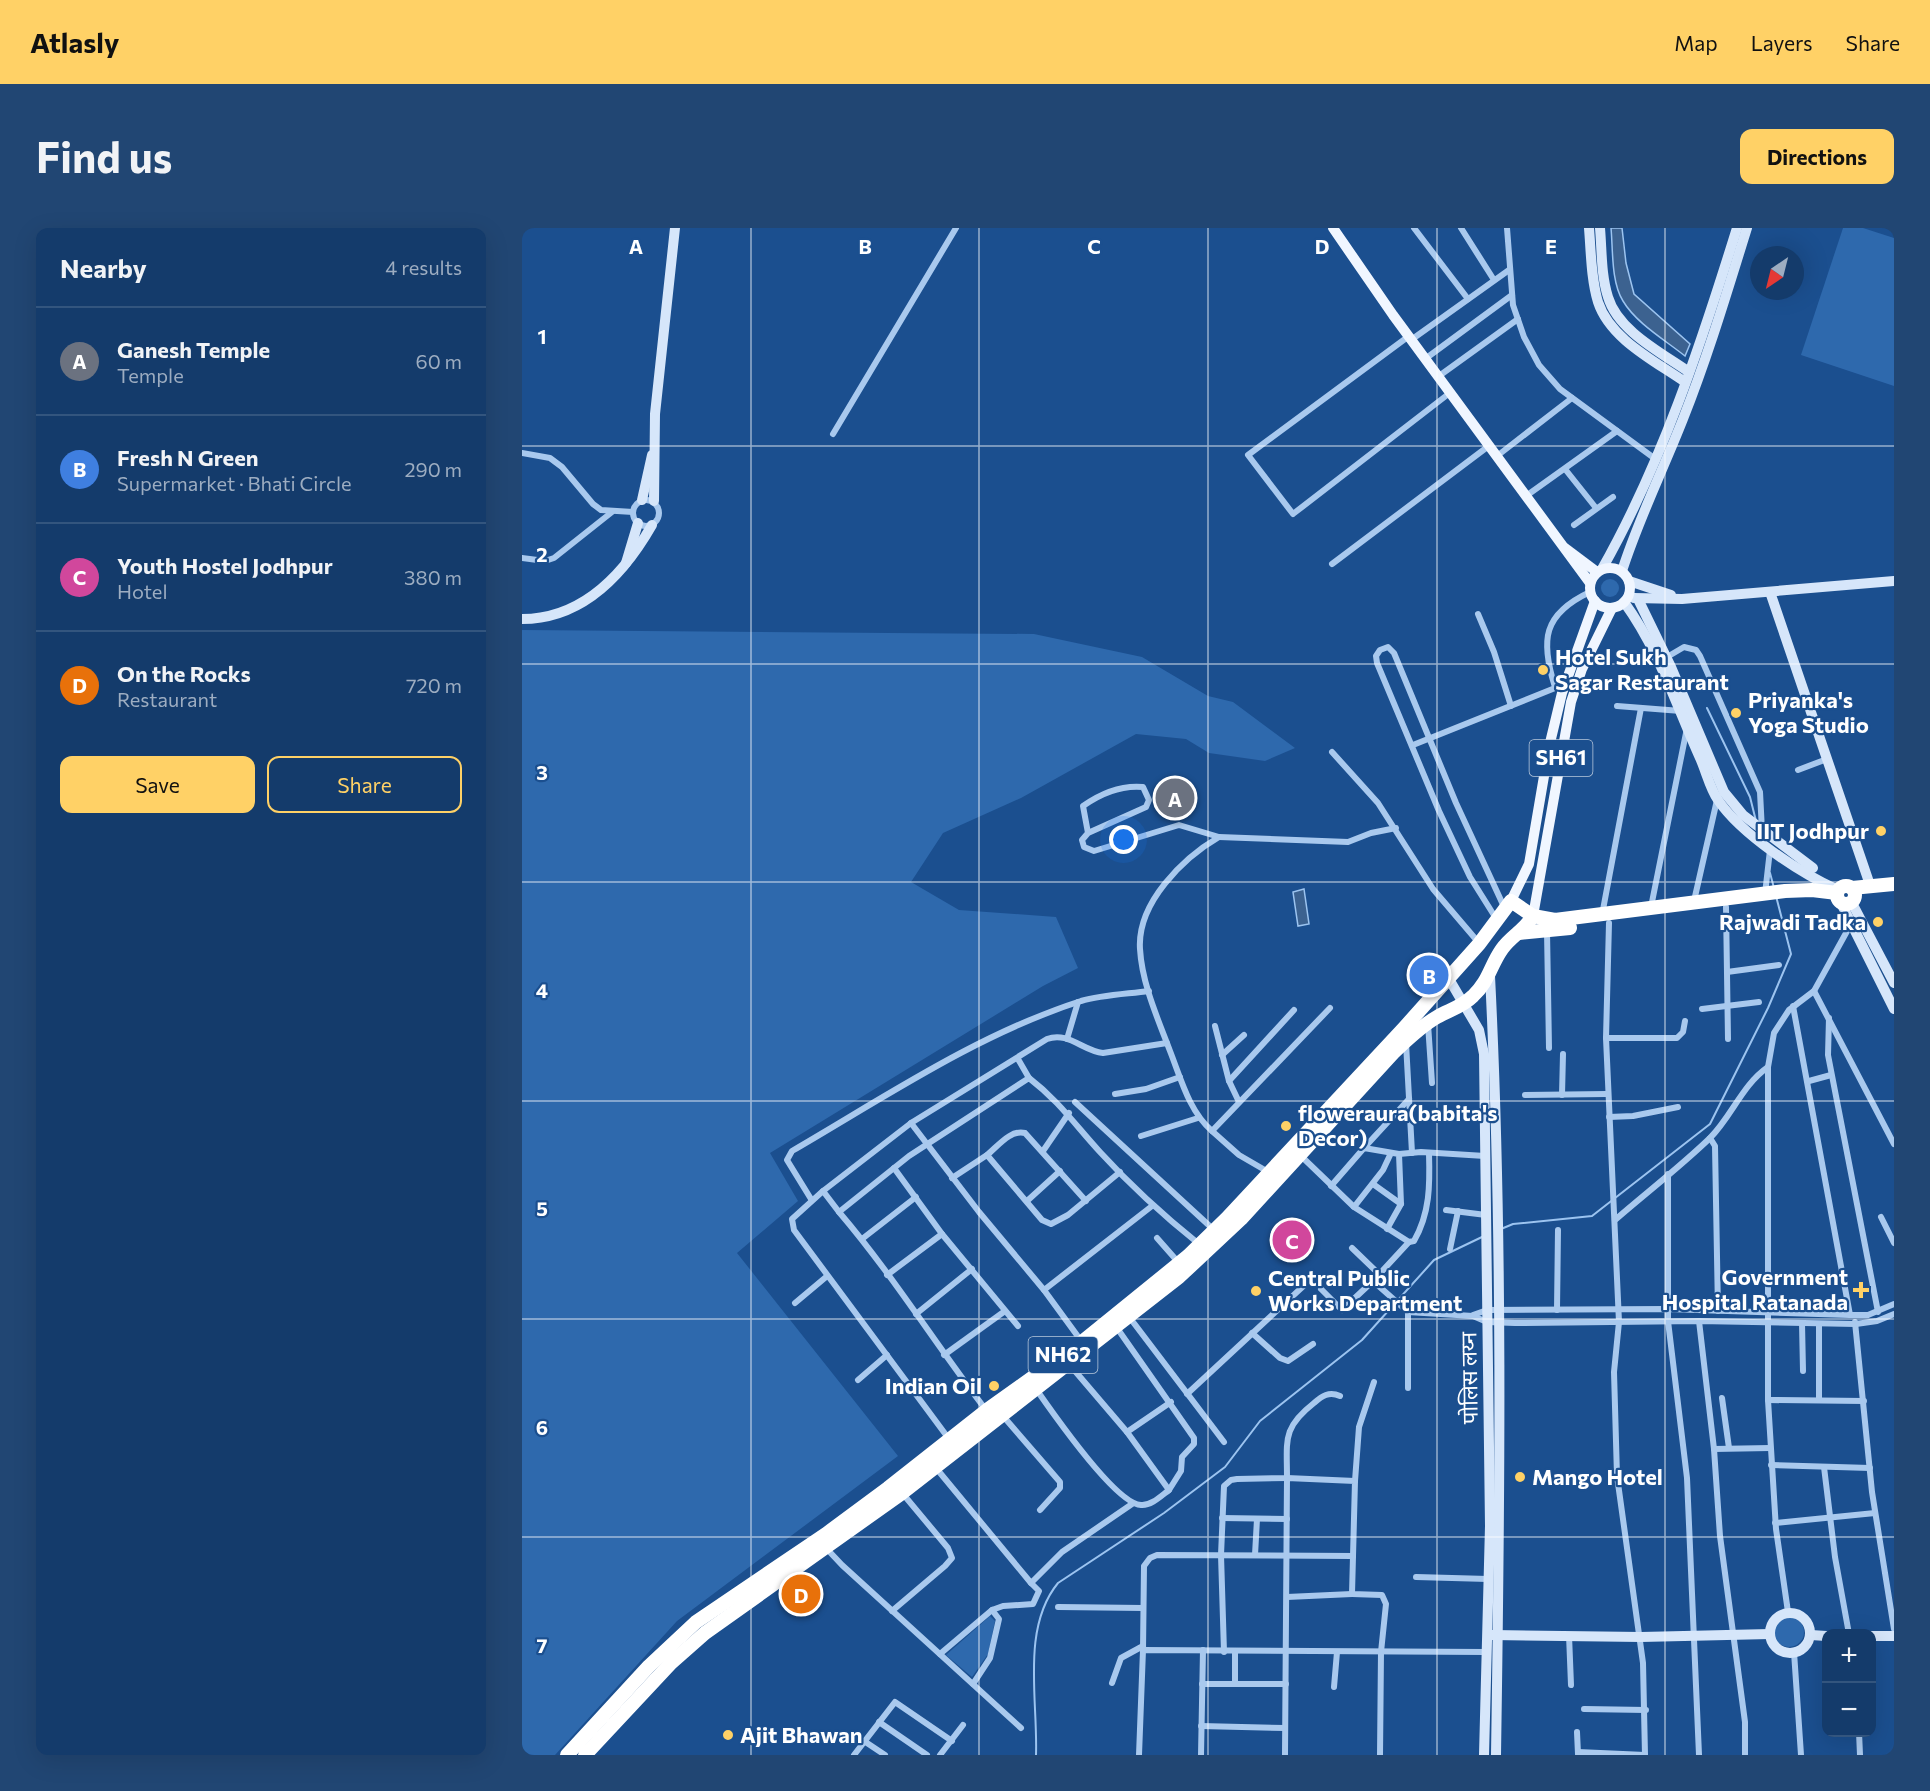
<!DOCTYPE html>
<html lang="en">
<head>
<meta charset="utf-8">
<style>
  body { margin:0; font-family:Commissioner,"Noto Sans Devanagari",sans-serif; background:#214673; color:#f1f3f6 }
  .controls { position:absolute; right:18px; bottom:18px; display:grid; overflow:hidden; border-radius:12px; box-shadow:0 6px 24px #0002 }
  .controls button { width:54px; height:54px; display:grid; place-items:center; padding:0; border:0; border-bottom:2px solid #33557e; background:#143b6b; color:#f1f3f6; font:30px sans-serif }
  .compass { position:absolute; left:1228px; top:18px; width:54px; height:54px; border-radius:50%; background:#143b6b; box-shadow:0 6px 24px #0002; rotate:215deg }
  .you { position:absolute; left:602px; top:612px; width:21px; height:21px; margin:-15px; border:4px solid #fff; border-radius:50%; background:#1a73e8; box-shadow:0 0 0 9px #1a73e833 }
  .badge { display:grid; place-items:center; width:39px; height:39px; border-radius:50%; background:#ffd166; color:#fff; font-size:20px; font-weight:700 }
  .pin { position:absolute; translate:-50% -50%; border:3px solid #fff; box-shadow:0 2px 6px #0006 }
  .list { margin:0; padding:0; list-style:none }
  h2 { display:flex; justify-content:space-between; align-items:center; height:78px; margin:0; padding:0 24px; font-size:26px }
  h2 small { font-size:20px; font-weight:400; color:#9dadc1 }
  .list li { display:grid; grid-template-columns:39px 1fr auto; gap:18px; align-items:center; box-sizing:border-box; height:108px; padding:0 24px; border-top:2px solid #33557e }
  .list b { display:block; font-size:22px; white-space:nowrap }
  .list p { margin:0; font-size:20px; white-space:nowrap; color:#9dadc1 }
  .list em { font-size:20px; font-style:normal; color:#9dadc1 }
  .actions { display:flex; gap:12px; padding:18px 24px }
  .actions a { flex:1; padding:14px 0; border:2px solid #ffd166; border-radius:12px; text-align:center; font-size:21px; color:#ffd166 }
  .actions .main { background:#ffd166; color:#111 }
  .map { position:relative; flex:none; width:1372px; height:1527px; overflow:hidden; border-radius:12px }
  header { display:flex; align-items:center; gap:36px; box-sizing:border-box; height:84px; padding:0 30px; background:#ffd166; color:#111 }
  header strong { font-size:28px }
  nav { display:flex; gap:33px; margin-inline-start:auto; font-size:21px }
  .intro { display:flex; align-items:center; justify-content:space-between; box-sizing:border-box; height:144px; padding:0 36px }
  h1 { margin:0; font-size:42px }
  .button { padding:15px 27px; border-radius:12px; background:#ffd166; color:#111; font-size:21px; font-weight:700 }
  main { display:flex; gap:36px; padding:0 36px }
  aside { flex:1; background:#143b6b; border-radius:12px; box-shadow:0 6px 24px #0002 }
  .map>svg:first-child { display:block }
</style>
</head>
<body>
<header>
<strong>Atlasly</strong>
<nav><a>Map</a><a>Layers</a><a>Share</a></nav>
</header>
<div class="intro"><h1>Find us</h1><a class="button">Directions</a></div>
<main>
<aside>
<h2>Nearby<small>4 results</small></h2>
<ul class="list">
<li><span class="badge" style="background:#6b7280">A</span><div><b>Ganesh Temple</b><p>Temple</p></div><em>60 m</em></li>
<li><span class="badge" style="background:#3f7fe0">B</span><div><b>Fresh N Green</b><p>Supermarket · Bhati Circle</p></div><em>290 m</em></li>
<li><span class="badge" style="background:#d1479c">C</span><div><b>Youth Hostel Jodhpur</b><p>Hotel</p></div><em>380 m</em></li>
<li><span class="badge" style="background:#e8710a">D</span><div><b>On the Rocks</b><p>Restaurant</p></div><em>720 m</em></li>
</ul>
<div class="actions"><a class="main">Save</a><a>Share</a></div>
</aside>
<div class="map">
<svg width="1372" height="1527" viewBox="0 0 1372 1527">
  <rect width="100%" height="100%" fill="#1b4f8f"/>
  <g fill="#2e69ad">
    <polygon points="1321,0 1341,0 1372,10 1372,158 1279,127"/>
    <circle cx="1088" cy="360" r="9"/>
    <polygon points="0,402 512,406 620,429 686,468 711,474 773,520 743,533 687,525 664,511 614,506 499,570 421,605 389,654 437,682 534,689 556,740 521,758 248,925 276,973 215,1025 376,1228 155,1393 33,1527 0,1527"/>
    <polygon points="468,1388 473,1393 466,1426 450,1449 424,1427"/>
    <circle cx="1267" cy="1404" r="15"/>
  </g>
  <g fill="#3c6290" stroke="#9cc4f0" stroke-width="1.5">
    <path d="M1089,0H1100L1104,35L1112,66L1168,116L1163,128C1143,112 1114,95 1101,73C1089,54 1091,21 1089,0Z"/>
    <polygon points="782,661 787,696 776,698 771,664"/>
  </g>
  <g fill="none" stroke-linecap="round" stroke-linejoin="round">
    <g stroke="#9cc4f0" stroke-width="2">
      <polyline points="1185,480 1228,569 1234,593"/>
      <polyline points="1248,645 1252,660"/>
      <polyline points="979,1001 991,996 1070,988 1188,896 1246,780 1269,726 1254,668"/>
      <path d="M514,1527C516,1472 499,1400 536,1355L642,1285L703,1239L738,1193L840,1112L912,1032L960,1009"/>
    </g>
    <g stroke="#a9c9ee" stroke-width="6">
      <polyline points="892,0 946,71"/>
      <polyline points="939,0 972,52"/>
      <polyline points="985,0 991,77 1002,109 1017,137 1038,161 1132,230"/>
      <polyline points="887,108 726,227 771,286 929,164"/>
      <polyline points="889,112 987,42"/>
      <polyline points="903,131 990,67"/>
      <polyline points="917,148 996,91"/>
      <polyline points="311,206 434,0"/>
      <polyline points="0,225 28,230 40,239 71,276 79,282 111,284"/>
      <polyline points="975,228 1050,170"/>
      <polyline points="1043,241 1074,280"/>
      <polyline points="1004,268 1095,203"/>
      <circle cx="124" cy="285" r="13"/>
      <polyline points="1052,297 1091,269"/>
      <polyline points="0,330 23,333 32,330 90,284"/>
      <polyline points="810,336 968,217"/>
      <polyline points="956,386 972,424 989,478"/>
      <polyline points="1145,429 1162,419 1174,422 1178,428 1238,564 1240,603"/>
      <path d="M1033,459C1018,412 1021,386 1068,364"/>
      <polyline points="1095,478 1159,483"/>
      <polyline points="891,517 1043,456"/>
      <polyline points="810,524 856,575 911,661 957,715"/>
      <polyline points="1276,542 1305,531"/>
      <path d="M566,605L561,578C578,566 599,557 621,559L627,572L624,579L566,605L560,612L562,619L572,623L657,597L697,609C661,630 615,675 618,721C620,756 636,791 648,823C659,851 667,883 690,903L808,780"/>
      <polyline points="697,609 826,614 849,605 874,600"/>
      <polyline points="1243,666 1248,622"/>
      <polyline points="1172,673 1195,572"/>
      <polyline points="1129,679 1165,500"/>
      <polyline points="1204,679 1206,811"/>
      <polyline points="1080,687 1119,480"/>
      <polyline points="975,692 948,649 917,583 855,435 854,428 858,422 866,419 872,425 934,575 983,681"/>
      <polyline points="1087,695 1084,810 1097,1094 1092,1144 1095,1248 1121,1435 1123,1527"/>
      <polyline points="1025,703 1027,820"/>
      <polyline points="1205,744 1257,737"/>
      <polyline points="1292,763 1372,916"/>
      <polyline points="1271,778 1328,1087"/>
      <polyline points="1180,781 1237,774"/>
      <polyline points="1307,790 1306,827 1356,1084"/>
      <polyline points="906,796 910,855"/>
      <polyline points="693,798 707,853 717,874"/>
      <polyline points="1084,810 1155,810 1161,804 1163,793"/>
      <polyline points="545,811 556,774"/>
      <polyline points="884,815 890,925"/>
      <polyline points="700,827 722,807"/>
      <polyline points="496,831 507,850"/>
      <polyline points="1246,839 1252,805 1267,782 1292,763 1329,696"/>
      <polyline points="707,853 772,782"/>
      <polyline points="1287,853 1309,847"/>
      <polyline points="593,866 624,861 658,849"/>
      <polyline points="1003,867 1085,866"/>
      <polyline points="1040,867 1041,826"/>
      <polyline points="553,874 692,1002"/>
      <polyline points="1087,889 1111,888 1156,879"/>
      <polyline points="389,895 457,984 522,1062"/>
      <polyline points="690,903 717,927 748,945"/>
      <polyline points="619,908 676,890"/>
      <polyline points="1188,910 1193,918 1196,1083"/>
      <polyline points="842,920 887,871"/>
      <polyline points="521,923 547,885"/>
      <polyline points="877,926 899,924 963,928"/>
      <path d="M465,927C476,918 489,901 503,905L564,973"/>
      <polyline points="778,927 832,979 887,1014 851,1053 886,1084 951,1088 965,1094 993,1095 1177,1093 1334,1096 1355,1093 1372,1086"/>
      <polyline points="372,940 420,1006 496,1098"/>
      <polyline points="1146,946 1146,1093 1165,1250 1177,1527"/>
      <polyline points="430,950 465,927 520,992 529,996 546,987 598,944"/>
      <polyline points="851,956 879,976"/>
      <polyline points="809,958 842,920 877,926 879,976 865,1001"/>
      <polyline points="301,963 270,991 272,1002 427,1211"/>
      <path d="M289,971L265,932L270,923C363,869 456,806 559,773C580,767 605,766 627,763"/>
      <polyline points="505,973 538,943"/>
      <polyline points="832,979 861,942 869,925"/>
      <polyline points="924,982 964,987"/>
      <path d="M317,984L301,963L389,895L525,811C546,803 561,823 581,825L645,815"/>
      <polyline points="1359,989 1372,1015"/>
      <path d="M1093,992C1124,965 1158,939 1188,910C1210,888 1220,857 1246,839V1172L1254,1301L1266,1384"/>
      <polyline points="635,1010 657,1035"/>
      <polyline points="340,1011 394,969"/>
      <path d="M887,1014L892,1013C908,985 908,957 907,925"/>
      <polyline points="830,1020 858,1047"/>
      <polyline points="928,1021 936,983"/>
      <polyline points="365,1047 420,1006"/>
      <polyline points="799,1061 820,1082 851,1053"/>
      <polyline points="273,1075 304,1049"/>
      <polyline points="1035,1082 1036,1002"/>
      <polyline points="394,1086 450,1041"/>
      <polyline points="951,1087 965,1082 1145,1081 1328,1087 1346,1087 1372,1076"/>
      <polyline points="608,1090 702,1214"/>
      <polyline points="1177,1093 1192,1221 1198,1308 1223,1494 1223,1527"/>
      <polyline points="1333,1094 1350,1264 1372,1401"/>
      <polyline points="1280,1095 1281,1143"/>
      <polyline points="595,1100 672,1210 672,1216 660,1229 659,1243 647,1262 605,1204 649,1174"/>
      <polyline points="730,1105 758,1130 766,1133 791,1116"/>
      <polyline points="560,1114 522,1062 630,978"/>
      <polyline points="422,1127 483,1083"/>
      <polyline points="547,1136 605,1204"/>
      <polyline points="336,1152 365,1127"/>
      <polyline points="886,1160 886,1084"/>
      <path d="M514,1161C530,1184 594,1276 619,1277C629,1278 639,1268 647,1262"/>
      <polyline points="665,1166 789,1051"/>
      <polyline points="1200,1170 1207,1220"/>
      <polyline points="1246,1172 1342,1173"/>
      <polyline points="1297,1172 1297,1096"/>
      <path d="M464,1182C414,1117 370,1046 317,984L387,928L507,850C537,873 554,898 578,924C609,958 642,988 677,1016"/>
      <polyline points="481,1188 538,1254 538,1260 518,1282"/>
      <polyline points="1192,1221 1248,1220"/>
      <polyline points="1249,1237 1348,1240"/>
      <polyline points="1302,1239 1313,1329 1327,1406"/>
      <polyline points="414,1240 509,1355 540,1324 610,1276"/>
      <polyline points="833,1253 837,1199 852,1154"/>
      <polyline points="700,1290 765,1291"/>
      <polyline points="1253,1295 1353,1285"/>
      <polyline points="304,1320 320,1337 499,1500"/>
      <polyline points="733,1327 735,1291"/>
      <polyline points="894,1349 966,1351"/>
      <polyline points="765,1369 830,1366"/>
      <polyline points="536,1379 621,1380"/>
      <polyline points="370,1383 423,1338 430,1330 426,1320 381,1266"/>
      <polyline points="1047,1407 1049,1457"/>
      <polyline points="621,1422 622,1338 628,1330 635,1327 831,1328"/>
      <path d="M702,1424L699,1327L702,1258L709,1252L715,1251L765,1250C765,1212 760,1200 792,1175C800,1168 807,1163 818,1168"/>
      <polyline points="1272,1424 1279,1527"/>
      <polyline points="418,1426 470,1382 481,1378 511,1376 517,1363 509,1355"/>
      <polyline points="590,1455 599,1430 621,1418"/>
      <polyline points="451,1456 468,1430 477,1391 470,1382"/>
      <polyline points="680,1456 764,1456"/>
      <polyline points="713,1456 713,1423"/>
      <polyline points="812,1459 815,1424"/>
      <polyline points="1062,1481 1124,1482"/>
      <polyline points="357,1494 405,1527"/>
      <polyline points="679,1498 763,1500"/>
      <polyline points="1055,1504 1056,1526"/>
      <polyline points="1337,1504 1338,1527"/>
      <polyline points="342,1513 363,1527"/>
      <polyline points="1056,1524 1123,1527"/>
      <polyline points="332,1527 373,1474 430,1513"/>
      <polyline points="418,1527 441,1497"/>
      <polyline points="617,1527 621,1422 964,1424"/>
      <polyline points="679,1527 681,1422"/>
      <polyline points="763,1527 765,1250 833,1253 830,1366 860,1367 864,1376 859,1424 858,1527"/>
    </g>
    <g stroke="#d6e6fa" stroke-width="10">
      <path d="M1067,0C1069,24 1069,51 1076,74C1088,111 1133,133 1163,154"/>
      <path d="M1078,0C1080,23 1079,47 1086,69C1096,103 1140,125 1167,144"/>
      <polyline points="120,272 130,227"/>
      <polyline points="132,273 133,186 153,0"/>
      <polyline points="104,335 116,295"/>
      <path d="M1080,341C1140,235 1179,116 1215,0"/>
      <path d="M1100,343C1117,290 1141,242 1161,191C1186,128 1205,64 1225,0"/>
      <polyline points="1107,353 1149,367"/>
      <polyline points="1248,364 1348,657"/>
      <polyline points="1112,370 1160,371 1372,353"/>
      <polyline points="1116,371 1149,439 1202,564 1221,587 1291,640"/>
      <path d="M1102,374C1137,422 1154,477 1178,530C1184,543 1188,561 1196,572C1219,606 1279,646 1316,662"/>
      <path d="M0,391C61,391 102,346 130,297"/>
      <polyline points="1319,675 1372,781"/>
      <polyline points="1330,675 1372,755"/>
      <path d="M968,748C981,1007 978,1267 974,1527"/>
      <polyline points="927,751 957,802 962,826 968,1298 962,1527"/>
      <circle cx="1268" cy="1405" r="20"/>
      <polyline points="970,1407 1119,1409 1248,1406"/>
      <polyline points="1289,1407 1304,1408"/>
      <polyline points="1350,1408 1372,1408"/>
    </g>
    <g stroke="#f0f6ff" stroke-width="10">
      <polyline points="811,0 871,87 1068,355"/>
      <polyline points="1043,320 1075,344"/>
      <circle cx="1088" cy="360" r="20"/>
      <polyline points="989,673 1007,636 1027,519 1040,465 1073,373"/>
      <polyline points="1011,688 1049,474 1060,441 1090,380"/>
    </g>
    <g stroke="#fff" stroke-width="14">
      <circle cx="1324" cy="667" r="9"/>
      <polyline points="1330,660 1372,656"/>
      <polyline points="997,705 1048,700"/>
      <polyline points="45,1527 127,1438 174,1394 304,1306 366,1260 465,1182 560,1114 666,1028 705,990 882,800 957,716 989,673 1011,688 1033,692 1263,663 1290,662 1315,665"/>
      <path d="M63,1527L149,1435L183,1405L380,1265L657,1049L719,991L872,824C885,812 899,798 915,789C927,782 940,779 951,768C967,753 968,738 980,721C989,708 1003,702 1011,688"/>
    </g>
  </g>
  <path fill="none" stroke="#fff" stroke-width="1.5" stroke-opacity="0.55" d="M229,0V1527M457,0V1527M686,0V1527M915,0V1527M1143,0V1527M0,218H1372M0,436H1372M0,654H1372M0,873H1372M0,1091H1372M0,1309H1372"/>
  <g fill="#ffd166" stroke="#1b4f8f" stroke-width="2">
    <circle cx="1021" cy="442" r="6"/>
    <circle cx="1214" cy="485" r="6"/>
    <circle cx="1359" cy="603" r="6"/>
    <circle cx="1356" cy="694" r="6"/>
    <circle cx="764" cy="898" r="6"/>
    <path d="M1336 1053h6v6h6v6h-6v6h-6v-6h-6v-6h6z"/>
    <circle cx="734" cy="1063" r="6"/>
    <circle cx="472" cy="1158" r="6"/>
    <circle cx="998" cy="1249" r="6"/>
    <circle cx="206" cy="1507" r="6"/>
  </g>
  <g text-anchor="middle" stroke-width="4.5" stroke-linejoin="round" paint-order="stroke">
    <g fill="#1b4f8f" stroke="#bbcadd" stroke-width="1.5">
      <rect x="1007.5" y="512" width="63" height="36" rx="4.5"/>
      <rect x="506.5" y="1109" width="69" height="36" rx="4.5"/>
    </g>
    <g font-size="21" font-weight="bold" fill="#fff">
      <text x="1039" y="537">SH61</text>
      <text x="541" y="1134">NH62</text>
    </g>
    <g font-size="22" font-weight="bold" fill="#fff" stroke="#1b4f8f" text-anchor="start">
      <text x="1033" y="437">Hotel Sukh<tspan x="1033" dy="25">Sagar Restaurant</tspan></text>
      <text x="1226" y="480">Priyanka's<tspan x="1226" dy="25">Yoga Studio</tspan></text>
      <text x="1347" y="611" text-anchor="end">IIT Jodhpur</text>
      <text x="1344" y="702" text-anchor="end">Rajwadi Tadka</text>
      <text x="776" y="893">floweraura(babita's<tspan x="776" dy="25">Decor)</tspan></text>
      <text x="1326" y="1057" text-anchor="end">Government<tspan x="1326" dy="25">Hospital Ratanada</tspan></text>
      <text x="746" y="1058">Central Public<tspan x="746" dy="25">Works Department</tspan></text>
      <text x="460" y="1166" text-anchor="end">Indian Oil</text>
      <text x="1010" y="1257">Mango Hotel</text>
      <text x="218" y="1515">Ajit Bhawan</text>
    </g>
    <g font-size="22" fill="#fff" stroke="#1b4f8f">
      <text transform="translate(947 1150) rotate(-91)" y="8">पोलिस लय्न</text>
    </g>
  </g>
  <g font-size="20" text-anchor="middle" font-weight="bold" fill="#fff" stroke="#1b4f8f" stroke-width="4.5" stroke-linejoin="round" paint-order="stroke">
    <text x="114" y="26">A</text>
    <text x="343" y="26">B</text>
    <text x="572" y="26">C</text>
    <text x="800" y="26">D</text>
    <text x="1029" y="26">E</text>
    <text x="20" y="116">1</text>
    <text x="20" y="334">2</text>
    <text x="20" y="552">3</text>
    <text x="20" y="770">4</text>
    <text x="20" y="988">5</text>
    <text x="20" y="1207">6</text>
    <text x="20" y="1425">7</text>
  </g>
</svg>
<div class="controls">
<button>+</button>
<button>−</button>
</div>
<svg class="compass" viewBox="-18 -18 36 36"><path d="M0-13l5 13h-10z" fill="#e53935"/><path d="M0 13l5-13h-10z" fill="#9dadc1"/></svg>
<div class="you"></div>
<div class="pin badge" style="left:653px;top:570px;background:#6b7280">A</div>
<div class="pin badge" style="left:907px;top:747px;background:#3f7fe0">B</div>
<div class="pin badge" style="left:770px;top:1012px;background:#d1479c">C</div>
<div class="pin badge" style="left:279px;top:1366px;background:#e8710a">D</div>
</div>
</main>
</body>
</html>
